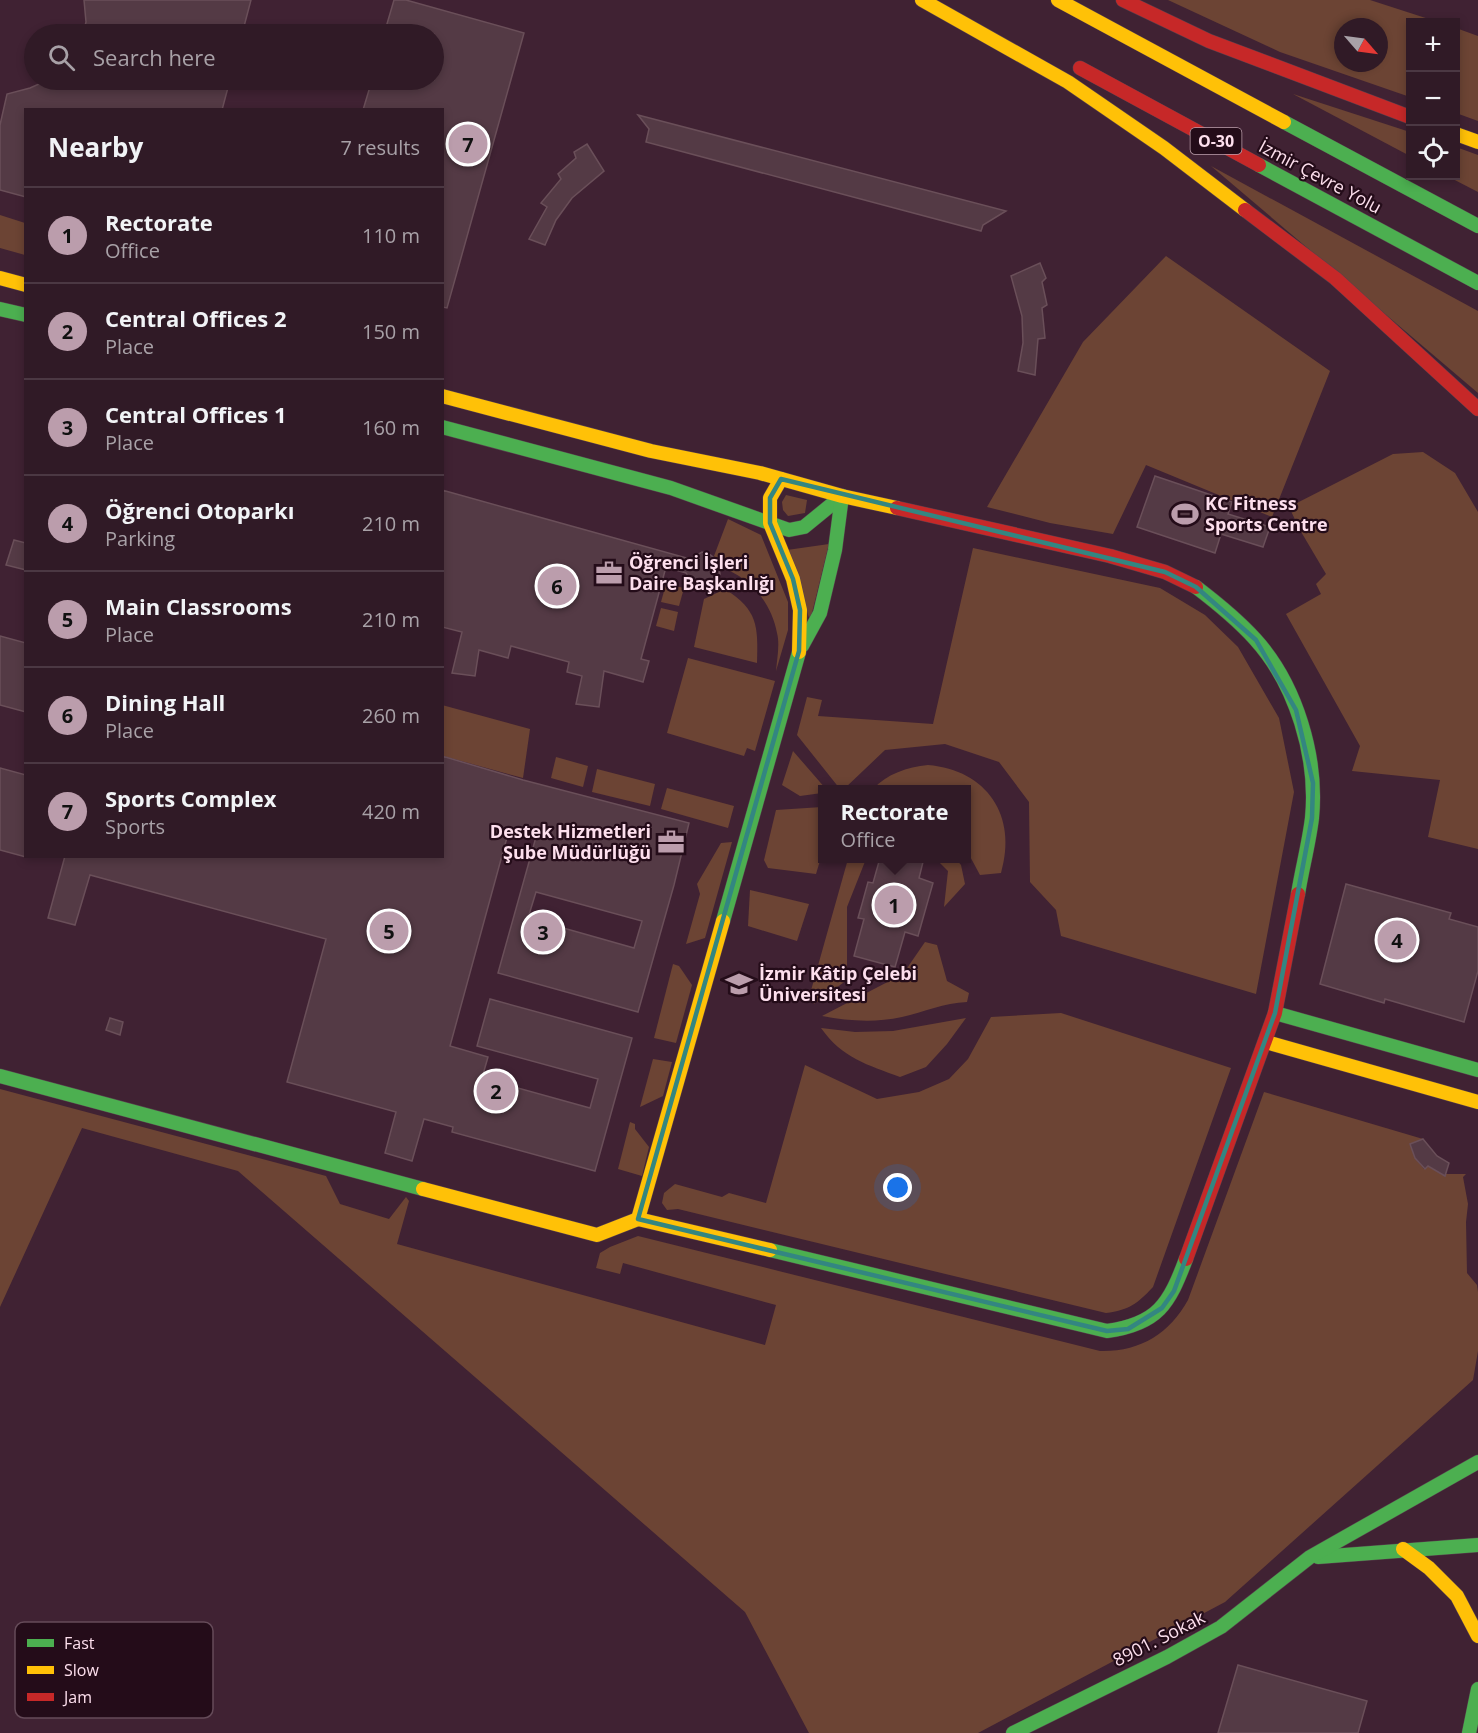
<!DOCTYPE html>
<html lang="en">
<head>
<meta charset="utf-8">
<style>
  body { margin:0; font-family:"Open Sans",sans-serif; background:#38232e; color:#f1f3f6 }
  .controls { position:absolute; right:18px; top:18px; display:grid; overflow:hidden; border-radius:0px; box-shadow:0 3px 9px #0003 }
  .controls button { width:54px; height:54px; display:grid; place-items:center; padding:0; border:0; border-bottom:2px solid #4b3843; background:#301a26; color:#f1f3f6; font:30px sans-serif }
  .compass { position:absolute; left:1334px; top:18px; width:54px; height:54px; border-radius:50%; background:#301a26; box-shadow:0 3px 9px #0003; rotate:118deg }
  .you { position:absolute; left:898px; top:1188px; width:21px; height:21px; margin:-15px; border:4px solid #fff; border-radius:50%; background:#1a73e8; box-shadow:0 0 0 9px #1a73e833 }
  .badge { display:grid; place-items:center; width:39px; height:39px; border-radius:50%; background:#bb9dac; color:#111; font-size:20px; font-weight:700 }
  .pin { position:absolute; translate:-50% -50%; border:3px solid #fff; box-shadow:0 2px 6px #0006 }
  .popup { position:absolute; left:818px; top:785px; width:153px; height:78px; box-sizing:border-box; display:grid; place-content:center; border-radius:0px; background:#301a26; filter:drop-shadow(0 2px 4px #0005); font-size:20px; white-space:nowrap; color:#a8a1a7 }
  .popup b { font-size:22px; color:#f1f3f6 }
  .popup::after { content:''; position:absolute; left:50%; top:100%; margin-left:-12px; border:12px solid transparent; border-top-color:#301a26 }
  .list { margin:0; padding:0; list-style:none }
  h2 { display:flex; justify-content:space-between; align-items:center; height:78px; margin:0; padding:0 24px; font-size:26px }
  h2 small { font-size:20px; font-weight:400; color:#a8a1a7 }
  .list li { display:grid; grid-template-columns:39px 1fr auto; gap:18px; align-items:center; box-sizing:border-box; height:96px; padding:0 24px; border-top:2px solid #4b3843 }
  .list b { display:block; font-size:22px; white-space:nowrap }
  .list p { margin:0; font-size:20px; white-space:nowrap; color:#a8a1a7 }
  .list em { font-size:20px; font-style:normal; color:#a8a1a7 }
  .icon { flex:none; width:33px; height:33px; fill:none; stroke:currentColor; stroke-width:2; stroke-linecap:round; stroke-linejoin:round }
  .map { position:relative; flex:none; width:1478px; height:1733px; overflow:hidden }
  .search { position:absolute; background:#301a26; box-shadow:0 3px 9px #0003; left:24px; top:24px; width:420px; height:66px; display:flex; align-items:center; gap:15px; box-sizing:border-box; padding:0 21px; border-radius:33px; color:#a8a1a7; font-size:22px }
  .panel { position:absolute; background:#301a26; box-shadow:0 3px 9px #0003; left:24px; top:108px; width:420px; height:750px; border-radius:0px }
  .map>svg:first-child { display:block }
</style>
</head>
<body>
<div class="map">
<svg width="1478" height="1733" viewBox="0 0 1478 1733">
  <rect width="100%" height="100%" fill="#402233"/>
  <g fill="#6c4434" fill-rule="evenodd">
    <path d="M1168,0H1370L1438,22H1410V97L1280,52ZM1343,27H1379V63H1343Z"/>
    <polygon points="1456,28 1478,36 1478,121 1456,113"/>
    <polygon points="1293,94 1410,132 1410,156"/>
    <polygon points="1456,147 1478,155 1478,192 1447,176 1456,176"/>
    <polygon points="1211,166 1478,311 1478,393"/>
    <polygon points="0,215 25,223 25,255 0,248"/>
    <polygon points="1166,256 1330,371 1272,517 1146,465 1113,534 1050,523 987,507 1083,342"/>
    <polygon points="1423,452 1455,473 1478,512 1478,849 1428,837 1440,780 1352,771 1360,746 1286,614 1321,594 1316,584 1326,574 1300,530 1289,507 1393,454"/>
    <polygon points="786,495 807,500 805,513 788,516 783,510 782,502"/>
    <path d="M728,519L761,535L788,602V630L776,671C777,659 780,644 777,633C771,602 750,577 720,567L714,556Z"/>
    <polygon points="829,544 810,621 787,550"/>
    <polygon points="973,548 1160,588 1205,615 1238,647 1279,718 1294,792 1256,994 1061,936 1056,910 1030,882 1029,802 999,762 945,744 885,750 844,789 840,789 797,735 807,697 822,700 818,716 933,724"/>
    <polygon points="666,584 684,588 679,606 661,602"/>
    <path d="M725,589C758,610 758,626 757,663L694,647L704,599Z"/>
    <polygon points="661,608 678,612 674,631 656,626"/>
    <polygon points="688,658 775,681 755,751 747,748 744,756 667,733"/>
    <polygon points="442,705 530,729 523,778 443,756"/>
    <polygon points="793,751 826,789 822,790 822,793 800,796 782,785"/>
    <polygon points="556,757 588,766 583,787 551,778"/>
    <path d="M928,765C987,770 1018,816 1001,873L980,875L966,849V790L873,789C887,774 907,767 928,765Z"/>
    <polygon points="597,769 655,784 650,806 592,792"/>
    <polygon points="667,788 734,806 728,828 661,809"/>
    <polygon points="822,807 822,854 816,874 768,868 764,860 776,810"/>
    <polygon points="732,842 705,938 686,944 700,894 697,884 721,843"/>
    <polygon points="848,859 866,859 847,907 847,980 814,1004 810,994"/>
    <polygon points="936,859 956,859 961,865 965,884 944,907 948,871"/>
    <polygon points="750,890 809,904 797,941 748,926"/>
    <path d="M925,942L937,945L947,981L969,993L967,1002C944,1003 924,1012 902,1017C874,1023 849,1021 822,1016L903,974Z"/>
    <polygon points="673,964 679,966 692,985 676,1043 654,1038"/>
    <path d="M1061,1013L1231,1068L1153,1287C1137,1304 1129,1310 1106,1313L678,1209L667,1210L662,1203L664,1193L675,1184L722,1197L729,1193L766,1203L805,1065L877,1099L919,1092L949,1079L968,1059L991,1017Z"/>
    <path d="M966,1018L947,1044L926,1067L900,1077C868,1065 842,1058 821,1028L855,1032L893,1031Z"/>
    <polygon points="653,1059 672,1062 663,1096 640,1107"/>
    <path d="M0,1089L326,1176L340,1204L389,1219L406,1197L409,1201L397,1244L765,1345L776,1305L623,1263L620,1274L596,1268L600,1253L610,1247L638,1236L1100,1351C1140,1352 1169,1334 1188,1300L1264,1092L1423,1139L1411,1145L1415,1158L1424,1169L1428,1166L1445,1176L1446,1174H1466L1463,1177L1468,1204L1466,1222L1467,1273L1477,1285L1478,1292V1351L1473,1380L1225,1602L978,1733H809L745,1612L238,1171L82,1128L0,1307Z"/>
    <polygon points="630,1122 635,1124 635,1129 649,1147 642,1176 618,1169"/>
  </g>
  <g fill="#543a45" stroke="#6a4f59" stroke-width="1.5" fill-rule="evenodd">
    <polygon points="84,0 251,0 242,34 83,34 86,22"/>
    <polygon points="394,0 406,0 524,33 447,308 442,307 442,110 363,110 372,80 434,80 434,34 384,34"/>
    <polygon points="48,80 230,80 222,110 26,110 26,197 0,190 0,125 7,94 30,88"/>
    <polygon points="638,115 1006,211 983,225 981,231 646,142 649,129"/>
    <polygon points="587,144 604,171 572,198 556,220 545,245 529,239 547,207 541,203 561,179 558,174 576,158 574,152"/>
    <polygon points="1040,263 1046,278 1042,282 1047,305 1042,308 1045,338 1038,339 1035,375 1018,371 1023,343 1022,316 1011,276"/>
    <polygon points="1155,476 1232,502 1228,514 1270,527 1263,547 1221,534 1215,553 1137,527"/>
    <polygon points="442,490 690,559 702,552 708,553 718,561 720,574 713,584 699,587 693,584 686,573 666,567 641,659 649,661 643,682 604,671 599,707 576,704 582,676 567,672 569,662 511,646 508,658 479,650 475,676 452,673 462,632 442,627"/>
    <polygon points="14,540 26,543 26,570 6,565"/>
    <polygon points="0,636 26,643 26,712 0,705"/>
    <path d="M442,756L523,780L689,823L674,885L638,1012L498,973L536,837L509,830L450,1046L488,1057L482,1078L590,1108L598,1079L477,1046L490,999L632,1038L595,1171L452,1132L453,1127L424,1119L412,1161L385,1153L396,1112L287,1082L326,939L90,875L75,925L48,918L65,856H442ZM536,892L642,921L634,948L528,918Z"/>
    <polygon points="0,768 26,775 26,857 0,850"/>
    <polygon points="880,858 924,858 919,878 933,883 918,936 905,932 895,967 854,956 864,919 858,918 862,904 868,882 873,883"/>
    <polygon points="1346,884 1451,913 1449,919 1478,927 1478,971 1464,1022 1385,999 1384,1003 1320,984"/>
    <polygon points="110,1018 123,1022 120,1035 106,1030"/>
    <polygon points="1423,1139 1437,1156 1449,1163 1445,1176 1428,1166 1425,1169 1415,1158 1410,1144"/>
    <polygon points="1238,1665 1367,1701 1358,1733 1218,1733"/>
  </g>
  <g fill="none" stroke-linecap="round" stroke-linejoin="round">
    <defs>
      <g id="fast">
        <polyline points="1284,122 1478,226"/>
        <polyline points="1259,165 1478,283"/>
        <polyline points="0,309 26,315"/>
        <polyline points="442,427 671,488 789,530 804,527 842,496"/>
        <path d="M1196,587C1217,603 1237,619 1255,639C1296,684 1318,757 1312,818C1309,843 1302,869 1298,894"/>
        <polyline points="802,646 820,613 835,550 842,496"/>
        <polyline points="723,921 799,652"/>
        <polyline points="1275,1013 1478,1070"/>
        <polyline points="0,1076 423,1189"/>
        <path d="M770,1250L1107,1331C1158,1324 1169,1304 1186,1259"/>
        <polyline points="1318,1557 1478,1545"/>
        <polyline points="1013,1733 1167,1657 1221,1627 1310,1557 1478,1462"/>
        <polyline points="1469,1733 1478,1689"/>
      </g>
      <g id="slow">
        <polyline points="922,0 1068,82 1164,148 1245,210"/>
        <polyline points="1058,0 1284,122"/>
        <polyline points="1456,134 1478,142"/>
        <polyline points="0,278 26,285"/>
        <polyline points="442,396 651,451 760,473 842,496 897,508"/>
        <polyline points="781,479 770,498 770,523 793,579 800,610 799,652"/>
        <polyline points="723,921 638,1219 770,1250"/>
        <polyline points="1266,1042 1478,1102"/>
        <polyline points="423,1189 597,1235 638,1219"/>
        <polyline points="1403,1549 1429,1568 1457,1596 1478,1636"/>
      </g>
      <g id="jam">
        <polyline points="1123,0 1209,41 1410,117"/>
        <polyline points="1080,68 1259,165"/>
        <polyline points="1245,210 1335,278 1478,409"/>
        <polyline points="897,508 1110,556 1165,572 1196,587"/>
        <polyline points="1186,1259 1275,1013 1298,894"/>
      </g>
    </defs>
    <use href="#fast" stroke="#57404d" stroke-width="15"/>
    <use href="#slow" stroke="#57404d" stroke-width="15"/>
    <use href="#jam" stroke="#57404d" stroke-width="15"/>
    <use href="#fast" stroke="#4caf50" stroke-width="14"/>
    <use href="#slow" stroke="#ffc107" stroke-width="14"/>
    <use href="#jam" stroke="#c62828" stroke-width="14"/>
  </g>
  <path fill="none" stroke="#338681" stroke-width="4.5" stroke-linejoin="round" d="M781,479L1165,572L1196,587L1256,640L1296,710L1313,783L1312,818L1275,1013L1174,1291L1162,1308L1128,1329L1107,1331L638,1219L799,651L800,610L793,579L770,523V498Z"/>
  <defs>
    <symbol id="stadium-bare" viewBox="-9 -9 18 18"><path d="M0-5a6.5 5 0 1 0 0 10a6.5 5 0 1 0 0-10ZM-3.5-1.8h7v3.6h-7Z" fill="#bb9dac" stroke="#240c19" stroke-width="2.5" paint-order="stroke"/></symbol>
    <symbol id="office-bare" viewBox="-9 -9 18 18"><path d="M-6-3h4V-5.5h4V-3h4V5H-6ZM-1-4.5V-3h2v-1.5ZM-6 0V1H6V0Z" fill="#bb9dac" stroke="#240c19" stroke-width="2.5" paint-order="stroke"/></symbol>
    <symbol id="university-bare" viewBox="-9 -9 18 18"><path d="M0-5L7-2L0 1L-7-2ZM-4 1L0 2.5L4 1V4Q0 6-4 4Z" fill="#bb9dac" stroke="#240c19" stroke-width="2.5" paint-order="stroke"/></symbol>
  </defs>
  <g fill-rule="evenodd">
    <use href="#stadium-bare" x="1166" y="495" width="38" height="38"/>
    <use href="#office-bare" x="590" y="554" width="38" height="38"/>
    <use href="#office-bare" x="652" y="823" width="38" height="38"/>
    <use href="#university-bare" x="720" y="965" width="38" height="38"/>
  </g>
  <g text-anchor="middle" stroke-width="4.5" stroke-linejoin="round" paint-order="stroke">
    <rect fill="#240c19" stroke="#bca0ad" stroke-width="1.5" x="1190.5" y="128" width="51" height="26" rx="4.5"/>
    <g font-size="16" font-weight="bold" fill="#fddfed">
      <text x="1216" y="147">O-30</text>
    </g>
    <g font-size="18" fill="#fddfed" stroke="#240c19">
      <text transform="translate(1320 177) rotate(28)" y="6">İzmir Çevre Yolu</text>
      <text transform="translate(1159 1639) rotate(-27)" y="6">8901. Sokak</text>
    </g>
    <g font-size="18" font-weight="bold" fill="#fddfed" stroke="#240c19" text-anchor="start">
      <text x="1205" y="510">KC Fitness<tspan x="1205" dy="21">Sports Centre</tspan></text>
      <text x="629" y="569">Öğrenci İşleri<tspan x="629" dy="21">Daire Başkanlığı</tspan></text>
      <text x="651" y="838" text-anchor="end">Destek Hizmetleri<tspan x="651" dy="21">Şube Müdürlüğü</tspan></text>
      <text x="759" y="980">İzmir Kâtip Çelebi<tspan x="759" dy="21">Üniversitesi</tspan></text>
    </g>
  </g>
  <rect x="15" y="1622" width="198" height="96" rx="9" fill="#240c19" stroke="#654b59" stroke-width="1.5"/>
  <rect x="27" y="1639" width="27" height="8" fill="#4caf50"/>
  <rect x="27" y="1666" width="27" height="8" fill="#ffc107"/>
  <rect x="27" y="1693" width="27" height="8" fill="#c62828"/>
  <g font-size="16" fill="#fddfed">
    <text x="64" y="1649">Fast</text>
    <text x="64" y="1676">Slow</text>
    <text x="64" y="1703">Jam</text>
  </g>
</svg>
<div class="controls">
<button>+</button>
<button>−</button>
<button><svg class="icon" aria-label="locate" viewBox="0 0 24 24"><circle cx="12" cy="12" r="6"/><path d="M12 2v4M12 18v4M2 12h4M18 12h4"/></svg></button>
</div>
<svg class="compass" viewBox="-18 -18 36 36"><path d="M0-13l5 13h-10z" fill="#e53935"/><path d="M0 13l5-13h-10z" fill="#a8a1a7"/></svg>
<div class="you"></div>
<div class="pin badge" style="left:894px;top:905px">1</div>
<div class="popup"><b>Rectorate</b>Office</div>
<div class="pin badge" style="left:496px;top:1091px">2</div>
<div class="pin badge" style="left:543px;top:932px">3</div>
<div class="pin badge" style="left:1397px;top:940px">4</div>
<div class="pin badge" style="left:389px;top:931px">5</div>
<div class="pin badge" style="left:557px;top:586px">6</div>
<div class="pin badge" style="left:468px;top:144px">7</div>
<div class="search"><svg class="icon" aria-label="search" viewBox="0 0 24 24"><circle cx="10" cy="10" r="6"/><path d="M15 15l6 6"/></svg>Search here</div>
<section class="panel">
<h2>Nearby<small>7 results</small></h2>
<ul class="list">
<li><span class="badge">1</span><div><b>Rectorate</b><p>Office</p></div><em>110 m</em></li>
<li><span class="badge">2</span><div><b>Central Offices 2</b><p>Place</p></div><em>150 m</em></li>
<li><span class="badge">3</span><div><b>Central Offices 1</b><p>Place</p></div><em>160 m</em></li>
<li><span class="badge">4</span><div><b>Öğrenci Otoparkı</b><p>Parking</p></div><em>210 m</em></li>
<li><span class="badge">5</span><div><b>Main Classrooms</b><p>Place</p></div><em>210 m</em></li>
<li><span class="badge">6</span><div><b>Dining Hall</b><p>Place</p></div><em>260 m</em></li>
<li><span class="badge">7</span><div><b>Sports Complex</b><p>Sports</p></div><em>420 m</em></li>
</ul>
</section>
</div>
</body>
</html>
